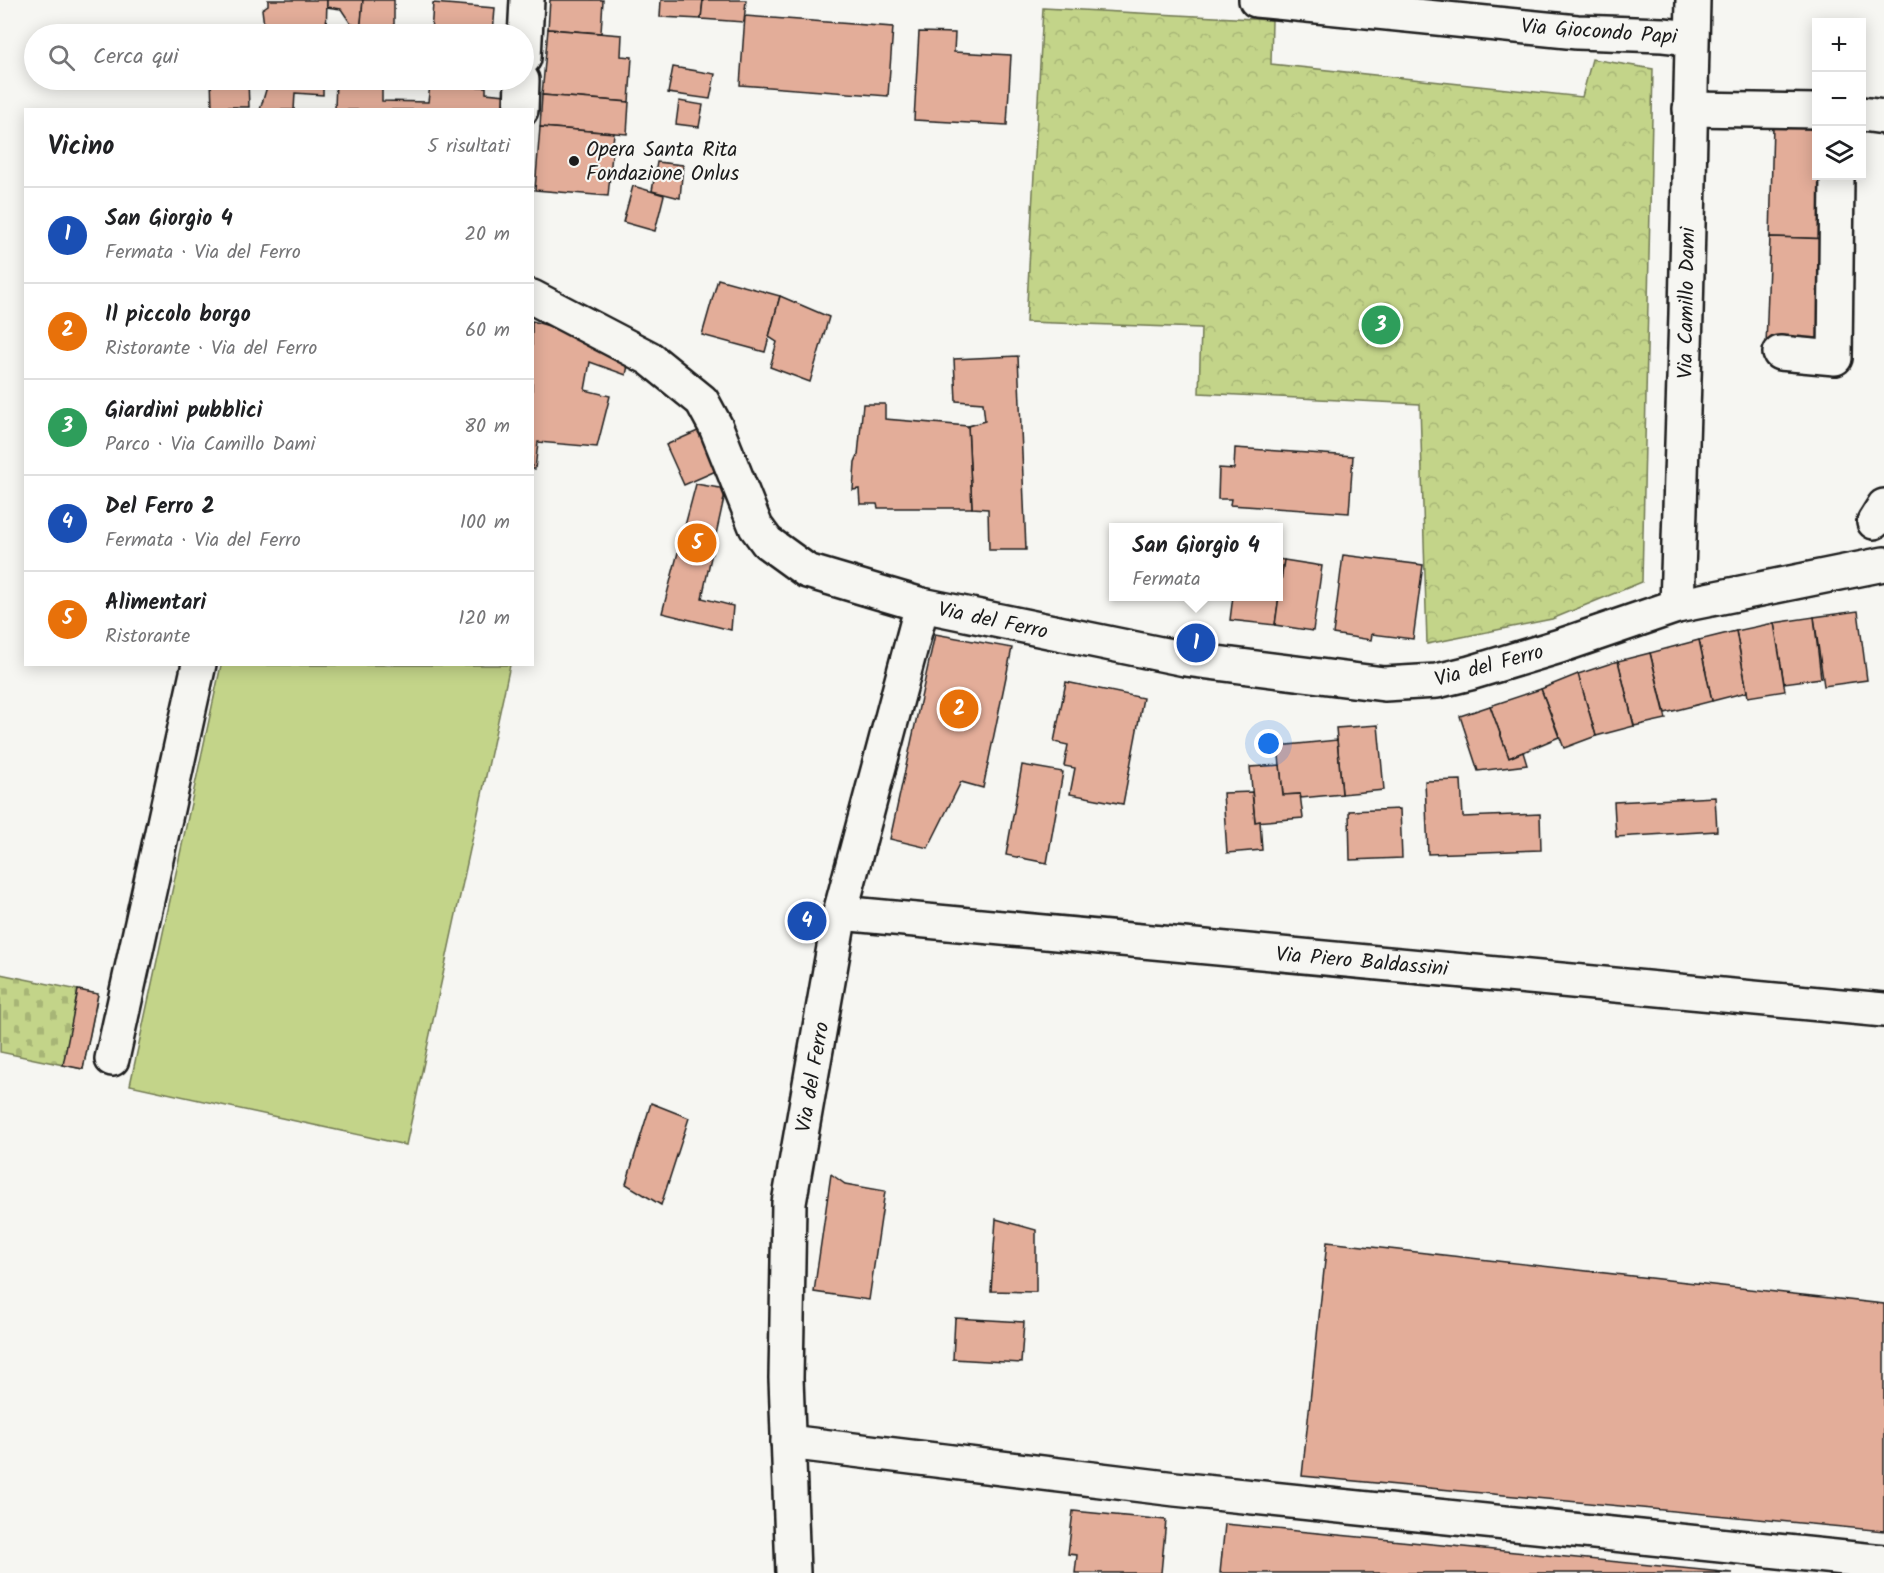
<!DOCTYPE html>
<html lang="it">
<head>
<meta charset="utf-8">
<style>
  body { margin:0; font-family:Kalam,sans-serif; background:#f6f6f6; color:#202124 }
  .controls { position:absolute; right:18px; top:18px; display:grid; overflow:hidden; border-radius:0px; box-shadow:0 3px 15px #0003 }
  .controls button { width:54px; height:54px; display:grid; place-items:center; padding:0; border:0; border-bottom:2px solid #e0e0e0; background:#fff; color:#202124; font:30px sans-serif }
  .you { position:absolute; left:1269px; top:744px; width:21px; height:21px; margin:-15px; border:4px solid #fff; border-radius:50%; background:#1a73e8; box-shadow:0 0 0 9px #1a73e833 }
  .badge { display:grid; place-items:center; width:39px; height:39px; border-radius:50%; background:#b45309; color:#fff; font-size:20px; font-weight:700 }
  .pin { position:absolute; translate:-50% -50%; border:3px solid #fff; box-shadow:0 2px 6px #0006 }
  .popup { position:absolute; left:1109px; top:523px; width:174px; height:78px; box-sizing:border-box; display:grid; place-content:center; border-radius:0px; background:#fff; filter:drop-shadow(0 2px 4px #0005); font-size:20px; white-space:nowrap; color:#757577 }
  .popup b { font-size:22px; color:#202124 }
  .popup::after { content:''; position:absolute; left:50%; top:100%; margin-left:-12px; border:12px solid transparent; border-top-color:#fff }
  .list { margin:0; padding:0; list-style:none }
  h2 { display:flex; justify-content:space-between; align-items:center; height:78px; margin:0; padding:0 24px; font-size:26px }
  h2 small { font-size:20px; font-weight:400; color:#757577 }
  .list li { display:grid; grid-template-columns:39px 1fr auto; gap:18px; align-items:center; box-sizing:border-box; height:96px; padding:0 24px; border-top:2px solid #e0e0e0 }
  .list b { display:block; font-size:22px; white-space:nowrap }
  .list p { margin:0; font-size:20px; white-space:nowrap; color:#757577 }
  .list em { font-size:20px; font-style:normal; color:#757577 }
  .icon { flex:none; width:33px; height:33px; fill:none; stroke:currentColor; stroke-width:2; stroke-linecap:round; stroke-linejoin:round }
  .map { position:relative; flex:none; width:1884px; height:1573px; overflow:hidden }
  .search { position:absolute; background:#fff; box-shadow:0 3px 15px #0003; left:24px; top:24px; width:510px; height:66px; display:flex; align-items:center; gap:15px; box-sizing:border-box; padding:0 21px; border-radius:33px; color:#757577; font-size:22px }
  .panel { position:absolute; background:#fff; box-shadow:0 3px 15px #0003; left:24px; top:108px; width:510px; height:558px; border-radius:0px }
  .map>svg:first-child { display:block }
</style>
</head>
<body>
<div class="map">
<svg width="1884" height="1573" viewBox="0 0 1884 1573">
  <defs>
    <pattern id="cemetery-stones" width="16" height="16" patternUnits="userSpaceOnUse" patternTransform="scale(1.5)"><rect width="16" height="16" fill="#c3d489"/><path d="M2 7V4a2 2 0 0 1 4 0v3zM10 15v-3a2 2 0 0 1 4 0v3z" fill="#a7b576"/></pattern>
    <pattern id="park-crowns" width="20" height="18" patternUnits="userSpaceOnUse" patternTransform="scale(1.5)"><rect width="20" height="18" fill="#c3d489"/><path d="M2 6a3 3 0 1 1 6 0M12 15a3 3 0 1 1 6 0" fill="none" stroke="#a7b576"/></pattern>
  </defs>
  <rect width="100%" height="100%" fill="#f6f6f2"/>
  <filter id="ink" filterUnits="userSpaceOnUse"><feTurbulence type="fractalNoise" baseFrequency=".0167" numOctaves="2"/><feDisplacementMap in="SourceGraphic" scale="12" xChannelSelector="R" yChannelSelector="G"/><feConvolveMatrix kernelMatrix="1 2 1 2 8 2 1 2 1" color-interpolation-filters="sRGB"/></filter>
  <g filter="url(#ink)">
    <polygon fill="url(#cemetery-stones)" stroke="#707852" stroke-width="1.5" points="0,974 98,994 83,1069 0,1052"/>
    <polygon fill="url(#park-crowns)" stroke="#707852" stroke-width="1.5" points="1043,8 1272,20 1271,64 1582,97 1592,59 1653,69 1642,582 1552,619 1427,644 1420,404 1199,393 1201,328 1026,322"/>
    <polygon fill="#c3d489" stroke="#707852" stroke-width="1.5" points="221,665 510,665 406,1145 130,1085"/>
    <g fill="#e3ad99" stroke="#1c1c1c" stroke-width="1.5">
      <polygon points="268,0 327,0 326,34 265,34 262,9 268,5"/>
      <polygon points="327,0 363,0 361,26 351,24 341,9 327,7"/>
      <polygon points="363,0 394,0 394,27 408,29 408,34 360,34"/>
      <polygon points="550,0 603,0 601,33 548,29"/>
      <polygon points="661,0 703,0 701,19 660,17"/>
      <polygon points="703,0 746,0 744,22 701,19"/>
      <polygon points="433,3 495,8 493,34 431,34"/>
      <polygon points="745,16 893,27 888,96 740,85"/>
      <polygon points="548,29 622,35 621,56 632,57 629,102 542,95"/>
      <polygon points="919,32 955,33 954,52 1011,55 1007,125 914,120"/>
      <polygon points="673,67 715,74 710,99 668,93"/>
      <polygon points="211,80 248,80 249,107 212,107"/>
      <polygon points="269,80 323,80 323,95 295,93 294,110 260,110"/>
      <polygon points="336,80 382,80 382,101 428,102 430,85 486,87 486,93 506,95 506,110 328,110 335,109"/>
      <polygon points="542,95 629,102 627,134 540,127"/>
      <polygon points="679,101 703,105 699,127 676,124"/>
      <polygon points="1773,124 1816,126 1816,176 1832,176 1832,239 1770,237"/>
      <polygon points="540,127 614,133 608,196 535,190"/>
      <polygon points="657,162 683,165 680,198 652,191"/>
      <polygon points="633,186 664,195 655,231 623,222"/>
      <polygon points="1770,237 1832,239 1829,347 1766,345"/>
      <polygon points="718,279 780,296 765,352 702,335"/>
      <polygon points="780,296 829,317 810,382 770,367 777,342 769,337"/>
      <polygon points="532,321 590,338 629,361 626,375 590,362 585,390 610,396 597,447 538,442 535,469 532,469"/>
      <polygon points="1018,356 1026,550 989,550 988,509 972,508 968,426 985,421 983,403 956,401 954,359"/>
      <polygon points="863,404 885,404 885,419 968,426 972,508 878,508 877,504 860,504 859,489 853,490 855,462 858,455"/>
      <polygon points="700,430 718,470 684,485 666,445"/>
      <polygon points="1235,448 1353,456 1349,513 1230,505 1231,499 1218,499 1219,468 1234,469"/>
      <polygon points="696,484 726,489 702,598 733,606 731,630 662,613"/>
      <polygon points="1343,555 1423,565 1413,639 1372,634 1371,640 1333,634"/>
      <polygon points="1278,559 1284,560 1275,625 1230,620 1233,596 1278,596"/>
      <polygon points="1284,560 1322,566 1313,631 1275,625"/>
      <polygon points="1858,611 1867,680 1824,686 1814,617"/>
      <polygon points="1814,617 1821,678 1784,683 1774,623"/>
      <polygon points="1774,623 1785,691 1748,697 1736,631"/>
      <polygon points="1736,631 1747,692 1712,701 1699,640"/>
      <polygon points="935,634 1012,648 983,788 961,782 928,848 890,839"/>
      <polygon points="1699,640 1712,701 1665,713 1650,653"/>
      <polygon points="1650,653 1666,719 1634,726 1618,661"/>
      <polygon points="1618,661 1634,726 1596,736 1578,674"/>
      <polygon points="1578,674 1596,736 1564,748 1541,689"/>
      <polygon points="1066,682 1143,698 1123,804 1070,794 1075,768 1064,766 1068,745 1054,742"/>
      <polygon points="1541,689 1559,737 1509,758 1490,706"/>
      <polygon points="1490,706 1509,758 1523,752 1527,765 1478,771 1460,716"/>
      <polygon points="1378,725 1384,790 1342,794 1336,728"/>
      <polygon points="1337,740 1342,794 1301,798 1300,794 1283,795 1278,746"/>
      <polygon points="1022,765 1063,772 1047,863 1006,855"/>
      <polygon points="1280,765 1283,795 1300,794 1303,818 1255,822 1250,767"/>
      <polygon points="1461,780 1463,817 1540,814 1541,850 1428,854 1425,781"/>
      <polygon points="1252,792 1255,822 1260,821 1262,850 1227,853 1223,793"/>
      <polygon points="1715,797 1717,831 1616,837 1614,802"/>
      <polygon points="1400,809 1402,858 1350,860 1349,811"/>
      <polygon points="78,990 98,994 83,1069 63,1065"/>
      <polygon points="651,1103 689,1118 661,1205 626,1184"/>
      <polygon points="831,1174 845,1184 885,1191 869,1300 814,1292"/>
      <polygon points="996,1219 1036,1230 1036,1292 991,1291"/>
      <polygon points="1327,1242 1884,1304 1884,1531 1302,1476"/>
      <polygon points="955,1318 1024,1322 1021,1363 953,1359"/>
      <polygon points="1073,1511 1166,1520 1161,1573 1075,1573 1077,1555 1068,1554"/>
      <polygon points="1225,1524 1733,1573 1220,1573"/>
    </g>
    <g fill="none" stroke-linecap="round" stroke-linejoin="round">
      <defs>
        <g id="minor">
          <polyline points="1256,0 1577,32 1663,35 1691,38"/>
          <polyline points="524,58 527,0"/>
          <polyline points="1690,109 1816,111"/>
          <polyline points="521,110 522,80"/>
          <polyline points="1862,114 1884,117"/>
          <polyline points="532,297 649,358 702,401 716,427 756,527 767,542 807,571 922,605 1185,659 1384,684 1437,681 1470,673 1560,646 1677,606 1884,564"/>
          <polyline points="1780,353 1835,358 1837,176"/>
          <polyline points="1874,522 1884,506"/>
          <polyline points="1677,606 1686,314 1693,0"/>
          <polyline points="840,913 1884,1010"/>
          <polyline points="112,1059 199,664"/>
          <polyline points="788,1442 1175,1489 1884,1562"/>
          <polyline points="793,1573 786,1378 789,1203 840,913 922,605"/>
        </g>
      </defs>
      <use href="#minor" stroke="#1c1c1c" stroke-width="38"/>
      <use href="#minor" stroke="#f6f6f2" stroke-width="33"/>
    </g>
  </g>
  <circle fill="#1c1c1c" stroke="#f6f6f2" stroke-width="2" cx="574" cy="161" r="6"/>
  <g text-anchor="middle" stroke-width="4.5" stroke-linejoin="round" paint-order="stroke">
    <g font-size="21" fill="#1c1c1c" stroke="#f6f6f2">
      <text transform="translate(1599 31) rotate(4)" y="7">Via Giocondo Papi</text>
      <text transform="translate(1686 303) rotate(-89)" y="7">Via Camillo Dami</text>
      <text transform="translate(993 620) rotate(12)" y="7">Via del Ferro</text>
      <text transform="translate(1489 665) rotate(-15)" y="7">Via del Ferro</text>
      <text transform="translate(1362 961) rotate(5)" y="7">Via Piero Baldassini</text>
      <text transform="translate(812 1077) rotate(-80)" y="7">Via del Ferro</text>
    </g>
    <g font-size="21" fill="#1c1c1c" stroke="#f6f6f2" text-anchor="start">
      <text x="586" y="156">Opera Santa Rita<tspan x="586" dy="24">Fondazione Onlus</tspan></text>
    </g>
  </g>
</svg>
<div class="controls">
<button>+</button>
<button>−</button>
<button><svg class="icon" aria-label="layers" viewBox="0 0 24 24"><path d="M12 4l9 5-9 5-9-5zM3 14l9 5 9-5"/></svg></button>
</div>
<div class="you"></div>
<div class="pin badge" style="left:1196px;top:643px;background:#1a4fb4">1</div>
<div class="popup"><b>San Giorgio 4</b>Fermata</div>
<div class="pin badge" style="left:959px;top:709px;background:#e8710a">2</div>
<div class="pin badge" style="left:1381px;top:325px;background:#2e9e5b">3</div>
<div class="pin badge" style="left:807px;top:921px;background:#1a4fb4">4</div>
<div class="pin badge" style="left:697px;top:543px;background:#e8710a">5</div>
<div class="search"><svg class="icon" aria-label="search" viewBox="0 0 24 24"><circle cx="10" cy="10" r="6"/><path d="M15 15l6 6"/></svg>Cerca qui</div>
<section class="panel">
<h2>Vicino<small>5 risultati</small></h2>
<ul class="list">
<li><span class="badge" style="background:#1a4fb4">1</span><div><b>San Giorgio 4</b><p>Fermata · Via del Ferro</p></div><em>20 m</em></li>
<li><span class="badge" style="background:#e8710a">2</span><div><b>Il piccolo borgo</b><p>Ristorante · Via del Ferro</p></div><em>60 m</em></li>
<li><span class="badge" style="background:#2e9e5b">3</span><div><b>Giardini pubblici</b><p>Parco · Via Camillo Dami</p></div><em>80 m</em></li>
<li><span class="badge" style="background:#1a4fb4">4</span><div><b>Del Ferro 2</b><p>Fermata · Via del Ferro</p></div><em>100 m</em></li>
<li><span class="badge" style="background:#e8710a">5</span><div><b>Alimentari</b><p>Ristorante</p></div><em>120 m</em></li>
</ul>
</section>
</div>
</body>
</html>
